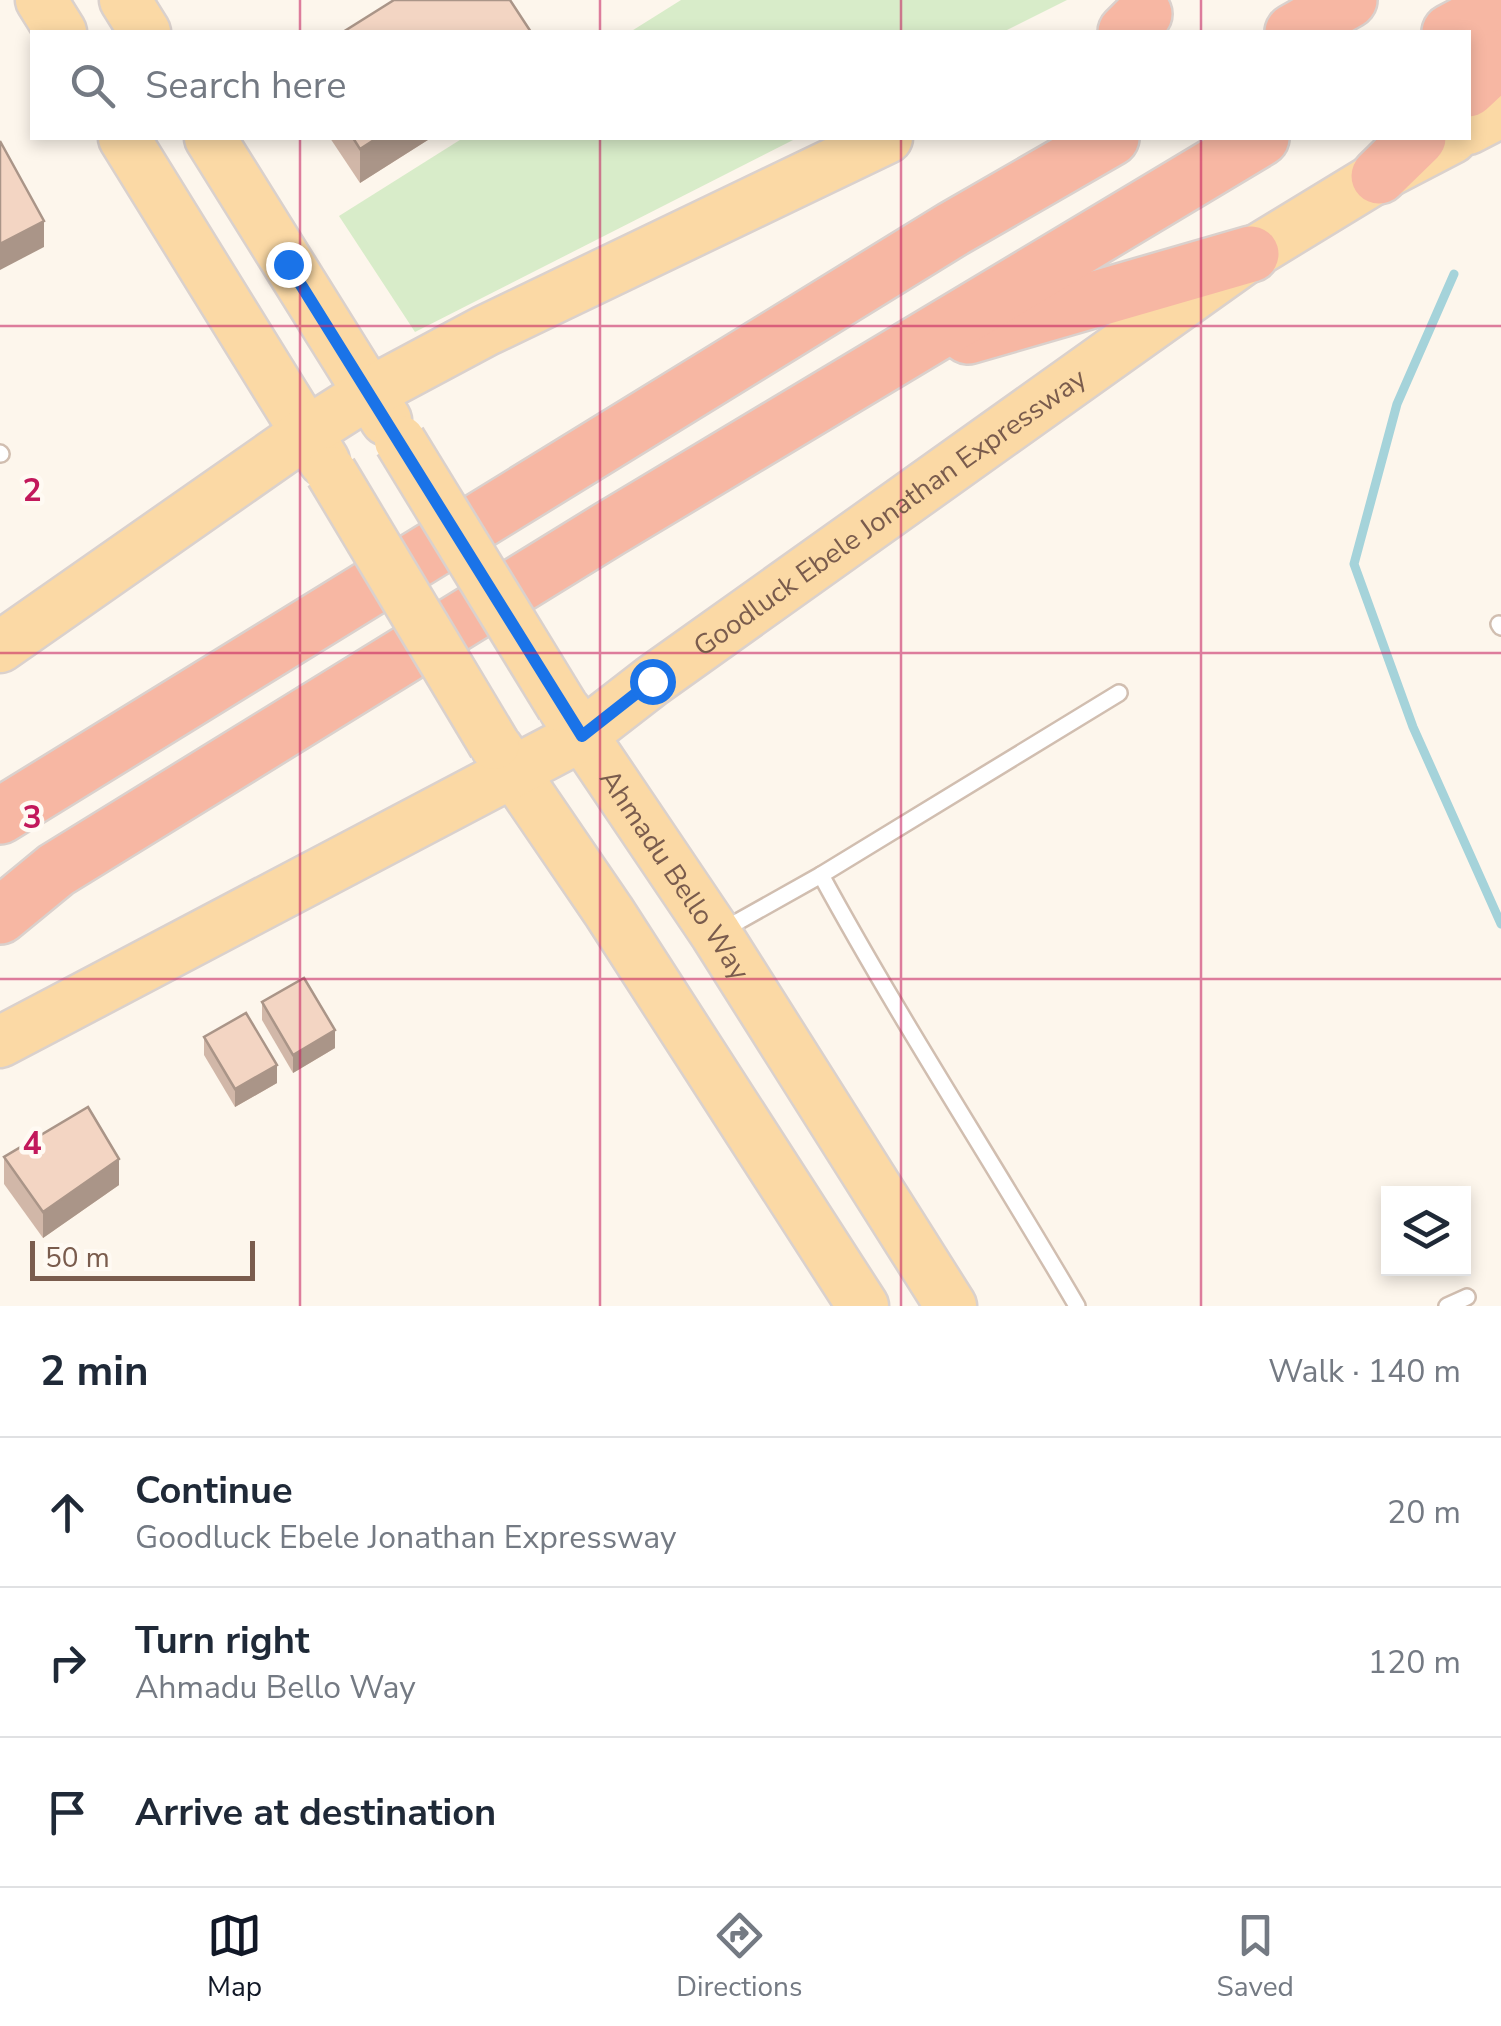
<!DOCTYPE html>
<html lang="en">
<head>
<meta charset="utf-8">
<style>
  body { margin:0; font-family:"Nunito Sans",sans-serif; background:#f6f6f7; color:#1f2937 }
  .controls { position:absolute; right:30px; bottom:30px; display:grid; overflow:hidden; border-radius:0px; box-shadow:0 5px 15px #0003 }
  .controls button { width:90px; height:90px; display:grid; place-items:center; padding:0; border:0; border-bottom:2px solid #e0e1e3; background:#fff; color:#1f2937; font:50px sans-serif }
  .scale { position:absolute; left:30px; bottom:25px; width:225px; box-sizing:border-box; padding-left:10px; border:5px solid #7a5c4d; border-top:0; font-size:28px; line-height:35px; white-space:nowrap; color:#7a5c4d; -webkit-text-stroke:8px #fffaf3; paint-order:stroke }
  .stop { position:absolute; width:30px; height:30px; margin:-22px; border:8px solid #1a73e8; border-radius:50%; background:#fff }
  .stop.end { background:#1a73e8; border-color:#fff; box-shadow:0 2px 10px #0008 }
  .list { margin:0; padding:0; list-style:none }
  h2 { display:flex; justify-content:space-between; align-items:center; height:130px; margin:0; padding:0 40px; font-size:42px }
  h2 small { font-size:32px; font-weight:400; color:#747a83 }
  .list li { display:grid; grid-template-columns:65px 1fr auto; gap:30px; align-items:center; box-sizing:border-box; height:150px; padding:0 40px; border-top:2px solid #e0e1e3 }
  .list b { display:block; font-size:38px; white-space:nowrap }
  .list p { margin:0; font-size:32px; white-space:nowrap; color:#747a83 }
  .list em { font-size:32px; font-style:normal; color:#747a83 }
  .icon { flex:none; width:55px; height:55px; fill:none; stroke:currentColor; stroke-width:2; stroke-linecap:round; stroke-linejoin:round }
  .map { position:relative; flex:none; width:1501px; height:1306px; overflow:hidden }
  .search { position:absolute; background:#fff; box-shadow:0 5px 15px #0003; left:30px; right:30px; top:30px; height:110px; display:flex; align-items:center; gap:25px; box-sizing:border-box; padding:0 35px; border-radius:0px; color:#747a83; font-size:38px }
  .sheet { height:580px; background:#fff }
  nav { display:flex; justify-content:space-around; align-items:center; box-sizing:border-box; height:140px; border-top:2px solid #e0e1e3; background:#fff; font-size:28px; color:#747a83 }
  nav a { display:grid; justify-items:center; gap:5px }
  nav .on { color:#111827 }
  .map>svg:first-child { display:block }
</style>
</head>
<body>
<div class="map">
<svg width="1501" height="1306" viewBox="0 0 1501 1306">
  <rect width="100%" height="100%" fill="#fdf6ec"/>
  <g fill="#d8ecc9">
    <polygon points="681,0 1067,0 1003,32 630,32"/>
    <polygon points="463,138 797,138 415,332 339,216"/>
  </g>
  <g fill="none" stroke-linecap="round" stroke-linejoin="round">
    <polyline stroke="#a5d3da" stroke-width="9" points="1454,274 1397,404 1354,564 1413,727 1501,924"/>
    <defs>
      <g id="lane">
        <polyline points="0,453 1,454"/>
        <polyline points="1499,624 1501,627"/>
        <polyline points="821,875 1119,693"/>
        <path d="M723,930L821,875C901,1022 993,1162 1077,1306"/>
        <polyline points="1447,1306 1467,1297"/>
      </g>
      <g id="primary">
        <polyline points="41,0 61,32"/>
        <polyline points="125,0 145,32"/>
        <polyline points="1468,129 1501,112"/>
        <polyline points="124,138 324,461"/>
        <polyline points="210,138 386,420"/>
        <polyline points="0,647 306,433 369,393 485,331 887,138"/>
        <path id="s1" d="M565,710L716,934L951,1306"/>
        <polyline points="497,748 609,912 863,1306"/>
        <path id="s2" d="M0,1042L581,736L652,681L1251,254L1379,176L1452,138"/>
      </g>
      <g id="highway">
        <polyline points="1126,32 1144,14"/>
        <polyline points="1293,32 1349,0"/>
        <polyline points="1450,32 1501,5"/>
        <polyline points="1468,89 1501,58"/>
        <polyline points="1379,176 1418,138"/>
        <polyline points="968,336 1251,254"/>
        <polyline points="0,816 953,229 1111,138"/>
        <polyline points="0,916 56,870 609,529 1261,138"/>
      </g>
    </defs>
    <use href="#lane" stroke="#d1beb0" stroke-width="20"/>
    <use href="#primary" stroke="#dad1cd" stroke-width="55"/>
    <use href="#highway" stroke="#dad1cd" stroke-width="60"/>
    <use href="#lane" stroke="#fff" stroke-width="15"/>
    <use href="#primary" stroke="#fbd9a5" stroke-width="50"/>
    <use href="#highway" stroke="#f7b7a3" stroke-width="55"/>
    <defs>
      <g id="primary-bridge">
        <polyline points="400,441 562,706"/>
        <polyline points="331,472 494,744"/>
      </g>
    </defs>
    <use href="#primary-bridge" stroke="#dad1cd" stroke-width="55" stroke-linecap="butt"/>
    <use href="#primary-bridge" stroke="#fbd9a5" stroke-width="50"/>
  </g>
  <g fill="#d1b7a8">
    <polygon points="330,138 431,138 360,183"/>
    <polygon points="262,1002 335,1048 293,1073 262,1020"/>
    <polygon points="204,1037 277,1083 235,1107 204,1055"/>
    <polygon points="4,1157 119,1185 43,1238 4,1184"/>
  </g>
  <g fill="#aa9588">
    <polygon points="377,138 431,138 360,183 360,149"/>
    <polygon points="44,221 44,247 0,270 0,244"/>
    <polygon points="335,1030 335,1048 293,1073 293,1055"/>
    <polygon points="277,1065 277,1083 235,1107 235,1089"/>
    <polygon points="119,1159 119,1185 43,1238 43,1212"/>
  </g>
  <g fill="#f3d5c3" stroke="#aa9588" stroke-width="2.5">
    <polygon points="394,0 510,0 531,32 343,32"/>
    <polygon points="353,138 377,138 360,149"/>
    <polygon points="0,141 44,221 0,244"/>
    <polygon points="304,978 335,1030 293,1055 262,1002"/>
    <polygon points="246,1013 277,1065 235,1089 204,1037"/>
    <polygon points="88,1107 119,1159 43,1212 4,1157"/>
  </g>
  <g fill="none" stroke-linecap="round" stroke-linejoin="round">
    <polyline stroke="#1a73e8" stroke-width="12" points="288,264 582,736 652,681"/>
  </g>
  <path fill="none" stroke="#c2185b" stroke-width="2.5" stroke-opacity="0.55" d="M300,0V32M600,0V32M901,0V32M1201,0V32M300,138V1306M600,138V1306M901,138V1306M1201,138V1306M0,326H1501M0,653H1501M0,979H1501"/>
  <g text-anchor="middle" stroke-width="9" stroke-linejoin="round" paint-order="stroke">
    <g font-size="28" fill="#7a5c4d" stroke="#fffaf3">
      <text dy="10" stroke="none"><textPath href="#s2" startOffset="1038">Goodluck Ebele Jonathan Expressway</textPath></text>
      <text dy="10" stroke="none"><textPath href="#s1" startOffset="198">Ahmadu Bello Way</textPath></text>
    </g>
  </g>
  <g font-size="32" text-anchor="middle" font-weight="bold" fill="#c2185b" stroke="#fffaf3" stroke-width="9" stroke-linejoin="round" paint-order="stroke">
    <text x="32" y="501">2</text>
    <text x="32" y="828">3</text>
    <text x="32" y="1154">4</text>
  </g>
</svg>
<div class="controls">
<button><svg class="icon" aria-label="layers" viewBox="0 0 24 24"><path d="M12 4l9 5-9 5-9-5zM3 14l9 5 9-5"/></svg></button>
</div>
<div class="scale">50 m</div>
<div class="stop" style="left:652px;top:681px"></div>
<div class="stop end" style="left:288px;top:264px"></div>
<div class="search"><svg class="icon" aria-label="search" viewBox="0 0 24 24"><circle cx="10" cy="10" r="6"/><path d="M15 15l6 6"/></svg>Search here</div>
</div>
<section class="sheet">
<h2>2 min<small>Walk · 140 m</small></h2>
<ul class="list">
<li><svg class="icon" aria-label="ahead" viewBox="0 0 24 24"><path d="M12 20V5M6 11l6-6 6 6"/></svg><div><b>Continue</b><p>Goodluck Ebele Jonathan Expressway</p></div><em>20 m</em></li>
<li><svg class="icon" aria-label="right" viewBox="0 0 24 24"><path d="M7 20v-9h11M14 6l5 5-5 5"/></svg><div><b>Turn right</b><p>Ahmadu Bello Way</p></div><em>120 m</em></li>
<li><svg class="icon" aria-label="arrive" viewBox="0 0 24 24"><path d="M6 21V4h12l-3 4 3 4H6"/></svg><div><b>Arrive at destination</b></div></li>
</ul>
</section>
<nav>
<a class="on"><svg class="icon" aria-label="map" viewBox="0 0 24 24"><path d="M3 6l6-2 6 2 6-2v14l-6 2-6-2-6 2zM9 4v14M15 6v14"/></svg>Map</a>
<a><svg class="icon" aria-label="directions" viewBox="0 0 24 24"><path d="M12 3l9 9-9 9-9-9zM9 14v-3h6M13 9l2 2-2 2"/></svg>Directions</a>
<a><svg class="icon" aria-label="saved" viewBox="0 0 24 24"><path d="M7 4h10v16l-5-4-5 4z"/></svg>Saved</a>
</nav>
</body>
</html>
